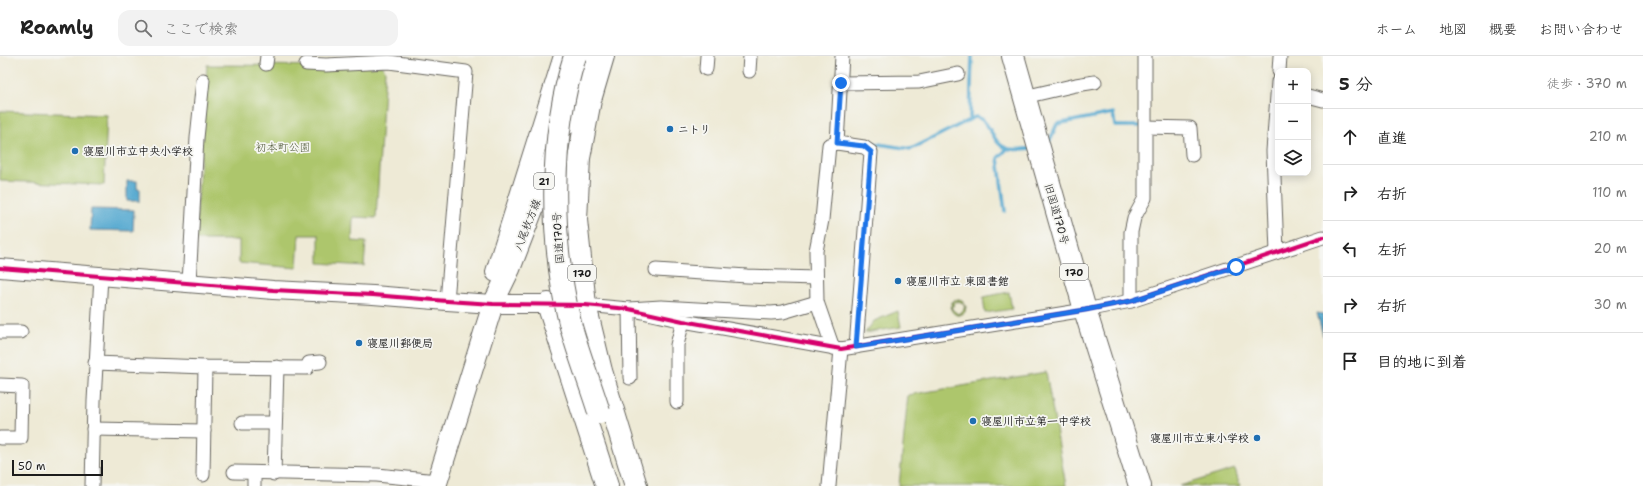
<!DOCTYPE html>
<html lang="ja">
<head>
<meta charset="utf-8">
<style>
  body { margin:0; font-family:"Shantell Sans","Klee One",sans-serif; background:#f2f2f2; color:#222 }
  .controls { position:absolute; right:12px; top:12px; display:grid; overflow:hidden; border-radius:8px; box-shadow:0 2px 10px #0003 }
  .controls button { width:36px; height:36px; display:grid; place-items:center; padding:0; border:0; border-bottom:1px solid #e0e0e0; background:#fff; color:#222; font:20px sans-serif }
  .scale { position:absolute; left:12px; bottom:10px; width:91px; box-sizing:border-box; padding-left:4px; border:2px solid #1c1c1c; border-top:0; font-size:11px; line-height:14px; white-space:nowrap; color:#1c1c1c; -webkit-text-stroke:3px #f6f6f2; paint-order:stroke }
  .stop { position:absolute; width:12px; height:12px; margin:-9px; border:3px solid #1a73e8; border-radius:50%; background:#fff }
  .stop.end { background:#1a73e8; border-color:#fff; box-shadow:0 1px 4px #0008 }
  .list { margin:0; padding:0; list-style:none }
  h2 { display:flex; justify-content:space-between; align-items:center; height:52px; margin:0; padding:0 16px; font-size:17px }
  h2 small { font-size:13px; font-weight:400; color:#767676 }
  .list li { display:grid; grid-template-columns:26px 1fr auto; gap:12px; align-items:center; box-sizing:border-box; height:56px; padding:0 16px; border-top:1px solid #e0e0e0 }
  .list b { display:block; font-size:15px; white-space:nowrap }
  .list em { font-size:13px; font-style:normal; color:#767676 }
  .icon { flex:none; width:22px; height:22px; fill:none; stroke:currentColor; stroke-width:2; stroke-linecap:round; stroke-linejoin:round }
  .map { position:relative; flex:none; width:1323px; height:430px; overflow:hidden }
  header { display:flex; align-items:center; gap:24px; box-sizing:border-box; height:56px; padding:0 20px; background:#fff; border-bottom:1px solid #e0e0e0 }
  header strong { font-size:19px }
  nav { display:flex; gap:22px; margin-inline-start:auto; font-size:14px }
  .search { width:280px; height:36px; background:#f2f2f2; display:flex; align-items:center; gap:10px; box-sizing:border-box; padding:0 14px; border-radius:12px; color:#767676; font-size:15px }
  main { display:flex }
  aside { flex:1; background:#fff }
  .map>svg:first-child { display:block }
</style>
</head>
<body>
<header>
<strong>Roamly</strong>
<div class="search"><svg class="icon" aria-label="search" viewBox="0 0 24 24"><circle cx="10" cy="10" r="6"/><path d="M15 15l6 6"/></svg>ここで検索</div>
<nav><a>ホーム</a><a>地図</a><a>概要</a><a>お問い合わせ</a></nav>
</header>
<main>
<div class="map">
<svg width="1323" height="430" viewBox="0 0 1323 430">
  <rect width="100%" height="100%" fill="#f6f6f2"/>
  <filter id="ink" filterUnits="userSpaceOnUse"><feTurbulence type="fractalNoise" baseFrequency=".025" numOctaves="2"/><feDisplacementMap in="SourceGraphic" scale="8" xChannelSelector="R" yChannelSelector="G"/><feConvolveMatrix kernelMatrix="1 2 1 2 8 2 1 2 1" color-interpolation-filters="sRGB"/></filter>
  <filter id="wash" filterUnits="userSpaceOnUse"><feTurbulence type="fractalNoise" baseFrequency=".012" numOctaves="4" result="noise"/><feDisplacementMap in="SourceGraphic" scale="16" xChannelSelector="R" yChannelSelector="G"/><feGaussianBlur stdDeviation="0.9" result="paint"/><feColorMatrix in="noise" values="0 0 0 0 0 0 0 0 0 0 0 0 0 0 0 0 0 1.4 0 .05"/><feComposite in="paint" operator="in"/></filter>
  <g filter="url(#wash)">
    <rect width="100%" height="100%" fill="#eeead6"/>
    <g fill="#adc66c" stroke="#647144" fill-rule="evenodd">
      <polygon points="207,9 383,10 385,15 376,162 353,161 352,185 366,186 364,210 319,207 319,179 299,179 297,212 239,207 239,184 195,184"/>
      <polygon points="0,55 107,59 104,129 0,125"/>
      <polygon points="1009,236 1012,253 985,257 983,241"/>
      <path d="M958,243L962,244L966,250L965,256C959,261 954,260 951,253L952,246ZM958,245L963,247L965,250L963,255L958,258L954,255L952,253L954,247Z"/>
      <polygon points="898,255 901,271 865,277 874,265"/>
      <polygon points="1046,316 1066,430 899,430 908,339"/>
      <polygon points="1235,413 1240,430 1180,430"/>
    </g>
    <g fill="#54a9d0" stroke="#386276">
      <polygon points="127,125 137,125 137,133 140,133 140,145 127,145"/>
      <polygon points="91,153 134,154 133,175 90,174"/>
      <polygon points="1317,257 1323,258 1323,280"/>
    </g>
    <g fill="none" stroke-linecap="round" stroke-linejoin="round">
      <g stroke="#54a9d0" stroke-width="3.5">
        <polyline points="970,63 972,0"/>
        <path d="M865,86L911,93L975,61C991,63 991,87 1006,92C1013,95 1024,93 1032,92"/>
        <polyline points="1047,91 1057,68 1113,57 1115,70 1142,70"/>
        <polyline points="1005,155 998,102 1007,93"/>
      </g>
    </g>
  </g>
  <g filter="url(#ink)">
    <g fill="none" stroke-linecap="round" stroke-linejoin="round">
      <defs>
        <g id="street">
          <polyline points="842,0 837,87 864,91 871,96 856,291"/>
          <polyline points="266,8 267,0"/>
          <polyline points="306,8 326,9 389,6 466,16 447,245"/>
          <polyline points="706,13 707,0"/>
          <polyline points="749,15 750,0"/>
          <polyline points="1279,15 1280,0"/>
          <polyline points="841,27 919,26 958,18"/>
          <polyline points="1308,40 1323,44"/>
          <polyline points="1024,41 1076,29 1095,26"/>
          <polyline points="1146,71 1190,72 1192,99"/>
          <polyline points="1277,196 1273,95 1278,26"/>
          <polyline points="656,214 747,220 816,222"/>
          <polyline points="189,227 197,82 203,24"/>
          <polyline points="1131,245 1131,176 1134,162 1145,142 1145,0"/>
          <polyline points="585,249 629,253 683,265 841,293 1085,254 1131,245 1323,181"/>
          <polyline points="0,276 21,276"/>
          <polyline points="833,292 817,246 816,195 822,164 829,89 837,87"/>
          <polyline points="95,307 205,311 307,312 309,307 320,306"/>
          <polyline points="630,322 629,253 661,251 771,257 783,256 817,246"/>
          <polyline points="0,329 22,330 21,382 0,382"/>
          <polyline points="677,346 677,289 683,265"/>
          <polyline points="242,367 275,367"/>
          <polyline points="93,373 204,375"/>
          <polyline points="234,416 377,419 437,425"/>
          <polyline points="274,418 277,311"/>
          <polyline points="203,419 205,311"/>
          <polyline points="92,430 94,345 101,220"/>
          <polyline points="254,430 254,417"/>
          <polyline points="829,430 841,293"/>
        </g>
        <polyline id="secondary" points="0,212 273,234 373,239 447,245 493,248 562,248"/>
        <g id="primary">
          <polyline points="566,69 593,0"/>
          <polyline points="496,216 564,0"/>
          <polyline points="436,430 493,248 510,213 554,99"/>
        </g>
        <g id="highway">
          <polyline points="603,0 590,44 579,102 576,164 585,249 601,315 636,430"/>
          <polyline points="1013,0 1085,254 1140,430"/>
          <polyline points="548,248 607,430"/>
        </g>
      </defs>
      <use href="#street" stroke="#66645d" stroke-width="15"/>
      <use href="#secondary" stroke="#66645d" stroke-width="20"/>
      <use href="#primary" stroke="#66645d" stroke-width="22"/>
      <use href="#highway" stroke="#66645d" stroke-width="24"/>
      <use href="#street" stroke="#fff" stroke-width="13"/>
      <use href="#secondary" stroke="#fff" stroke-width="18"/>
      <use href="#primary" stroke="#fff" stroke-width="20"/>
      <use href="#highway" stroke="#fff" stroke-width="22"/>
      <defs>
        <path id="highway-bridge" d="M575,0C549,81 550,184 570,267C578,297 590,327 599,356"/>
      </defs>
      <use href="#highway-bridge" stroke="#66645d" stroke-width="24" stroke-linecap="butt"/>
      <use href="#highway-bridge" stroke="#fff" stroke-width="22"/>
      <defs>
        <polyline id="cycleway" points="0,212 273,234 373,239 447,245 493,248 585,249 629,253 683,265 841,293 1085,254 1131,245 1323,181"/>
      </defs>
      <use href="#cycleway" stroke="#f6f6f2" stroke-width="6"/>
      <use href="#cycleway" stroke="#d6006c" stroke-width="4"/>
    </g>
  </g>
  <g fill="none" stroke-linecap="round" stroke-linejoin="round" filter="url(#ink)">
    <polyline stroke="#1a73e8" stroke-width="5" points="841,27 837,87 864,90 871,96 856,291 1085,254 1131,245 1236,211"/>
  </g>
  <g fill="#1f6fb2" stroke="#f6f6f2" stroke-width="1.5">
    <circle cx="670" cy="73" r="4"/>
    <circle cx="75" cy="95" r="4"/>
    <circle cx="898" cy="225" r="4"/>
    <circle cx="359" cy="287" r="4"/>
    <circle cx="973" cy="365" r="4"/>
    <circle cx="1257" cy="382" r="4"/>
  </g>
  <g text-anchor="middle" stroke-width="3.5" stroke-linejoin="round" paint-order="stroke">
    <g fill="#f6f6f2" stroke="#5d5d5c" stroke-width="1">
      <rect x="534" y="117" width="20" height="16" rx="3"/>
      <rect x="1060" y="208" width="28" height="16" rx="3"/>
      <rect x="568" y="209" width="28" height="16" rx="3"/>
    </g>
    <g font-size="10" font-weight="bold" fill="#1c1c1c">
      <text x="544" y="129">21</text>
      <text x="1074" y="220">170</text>
      <text x="582" y="221">170</text>
    </g>
    <g font-size="11" font-weight="bold" fill="#1c1c1c" stroke="#f6f6f2" text-anchor="start">
      <text x="678" y="77">ニトリ</text>
      <text x="83" y="99">寝屋川市立中央小学校</text>
      <text x="906" y="229">寝屋川市立 東図書館</text>
      <text x="367" y="291">寝屋川郵便局</text>
      <text x="981" y="369">寝屋川市立第一中学校</text>
      <text x="1249" y="386" text-anchor="end">寝屋川市立東小学校</text>
    </g>
    <g font-size="11" fill="#4f5838" stroke="#f6f6f2">
      <text x="283" y="95">初本町公園</text>
    </g>
    <g font-size="11" fill="#1c1c1c" stroke="#f6f6f2">
      <text transform="translate(1057 158) rotate(74)" y="4">旧国道170号</text>
      <text transform="translate(527 169) rotate(-69)" y="4">八尾枚方線</text>
      <text transform="translate(558 182) rotate(-94)" y="4">国道170号</text>
    </g>
  </g>
</svg>
<div class="controls">
<button>+</button>
<button>−</button>
<button><svg class="icon" aria-label="layers" viewBox="0 0 24 24"><path d="M12 4l9 5-9 5-9-5zM3 14l9 5 9-5"/></svg></button>
</div>
<div class="scale">50 m</div>
<div class="stop" style="left:1236px;top:211px"></div>
<div class="stop end" style="left:841px;top:27px"></div>
</div>
<aside>
<h2>5 分<small>徒歩 · 370 m</small></h2>
<ul class="list">
<li><svg class="icon" aria-label="ahead" viewBox="0 0 24 24"><path d="M12 20V5M6 11l6-6 6 6"/></svg><div><b>直進</b></div><em>210 m</em></li>
<li><svg class="icon" aria-label="right" viewBox="0 0 24 24"><path d="M7 20v-9h11M14 6l5 5-5 5"/></svg><div><b>右折</b></div><em>110 m</em></li>
<li><svg class="icon" aria-label="left" viewBox="0 0 24 24"><path d="M17 20v-9H6M10 6l-5 5 5 5"/></svg><div><b>左折</b></div><em>20 m</em></li>
<li><svg class="icon" aria-label="right" viewBox="0 0 24 24"><path d="M7 20v-9h11M14 6l5 5-5 5"/></svg><div><b>右折</b></div><em>30 m</em></li>
<li><svg class="icon" aria-label="arrive" viewBox="0 0 24 24"><path d="M6 21V4h12l-3 4 3 4H6"/></svg><div><b>目的地に到着</b></div></li>
</ul>
</aside>
</main>
</body>
</html>
